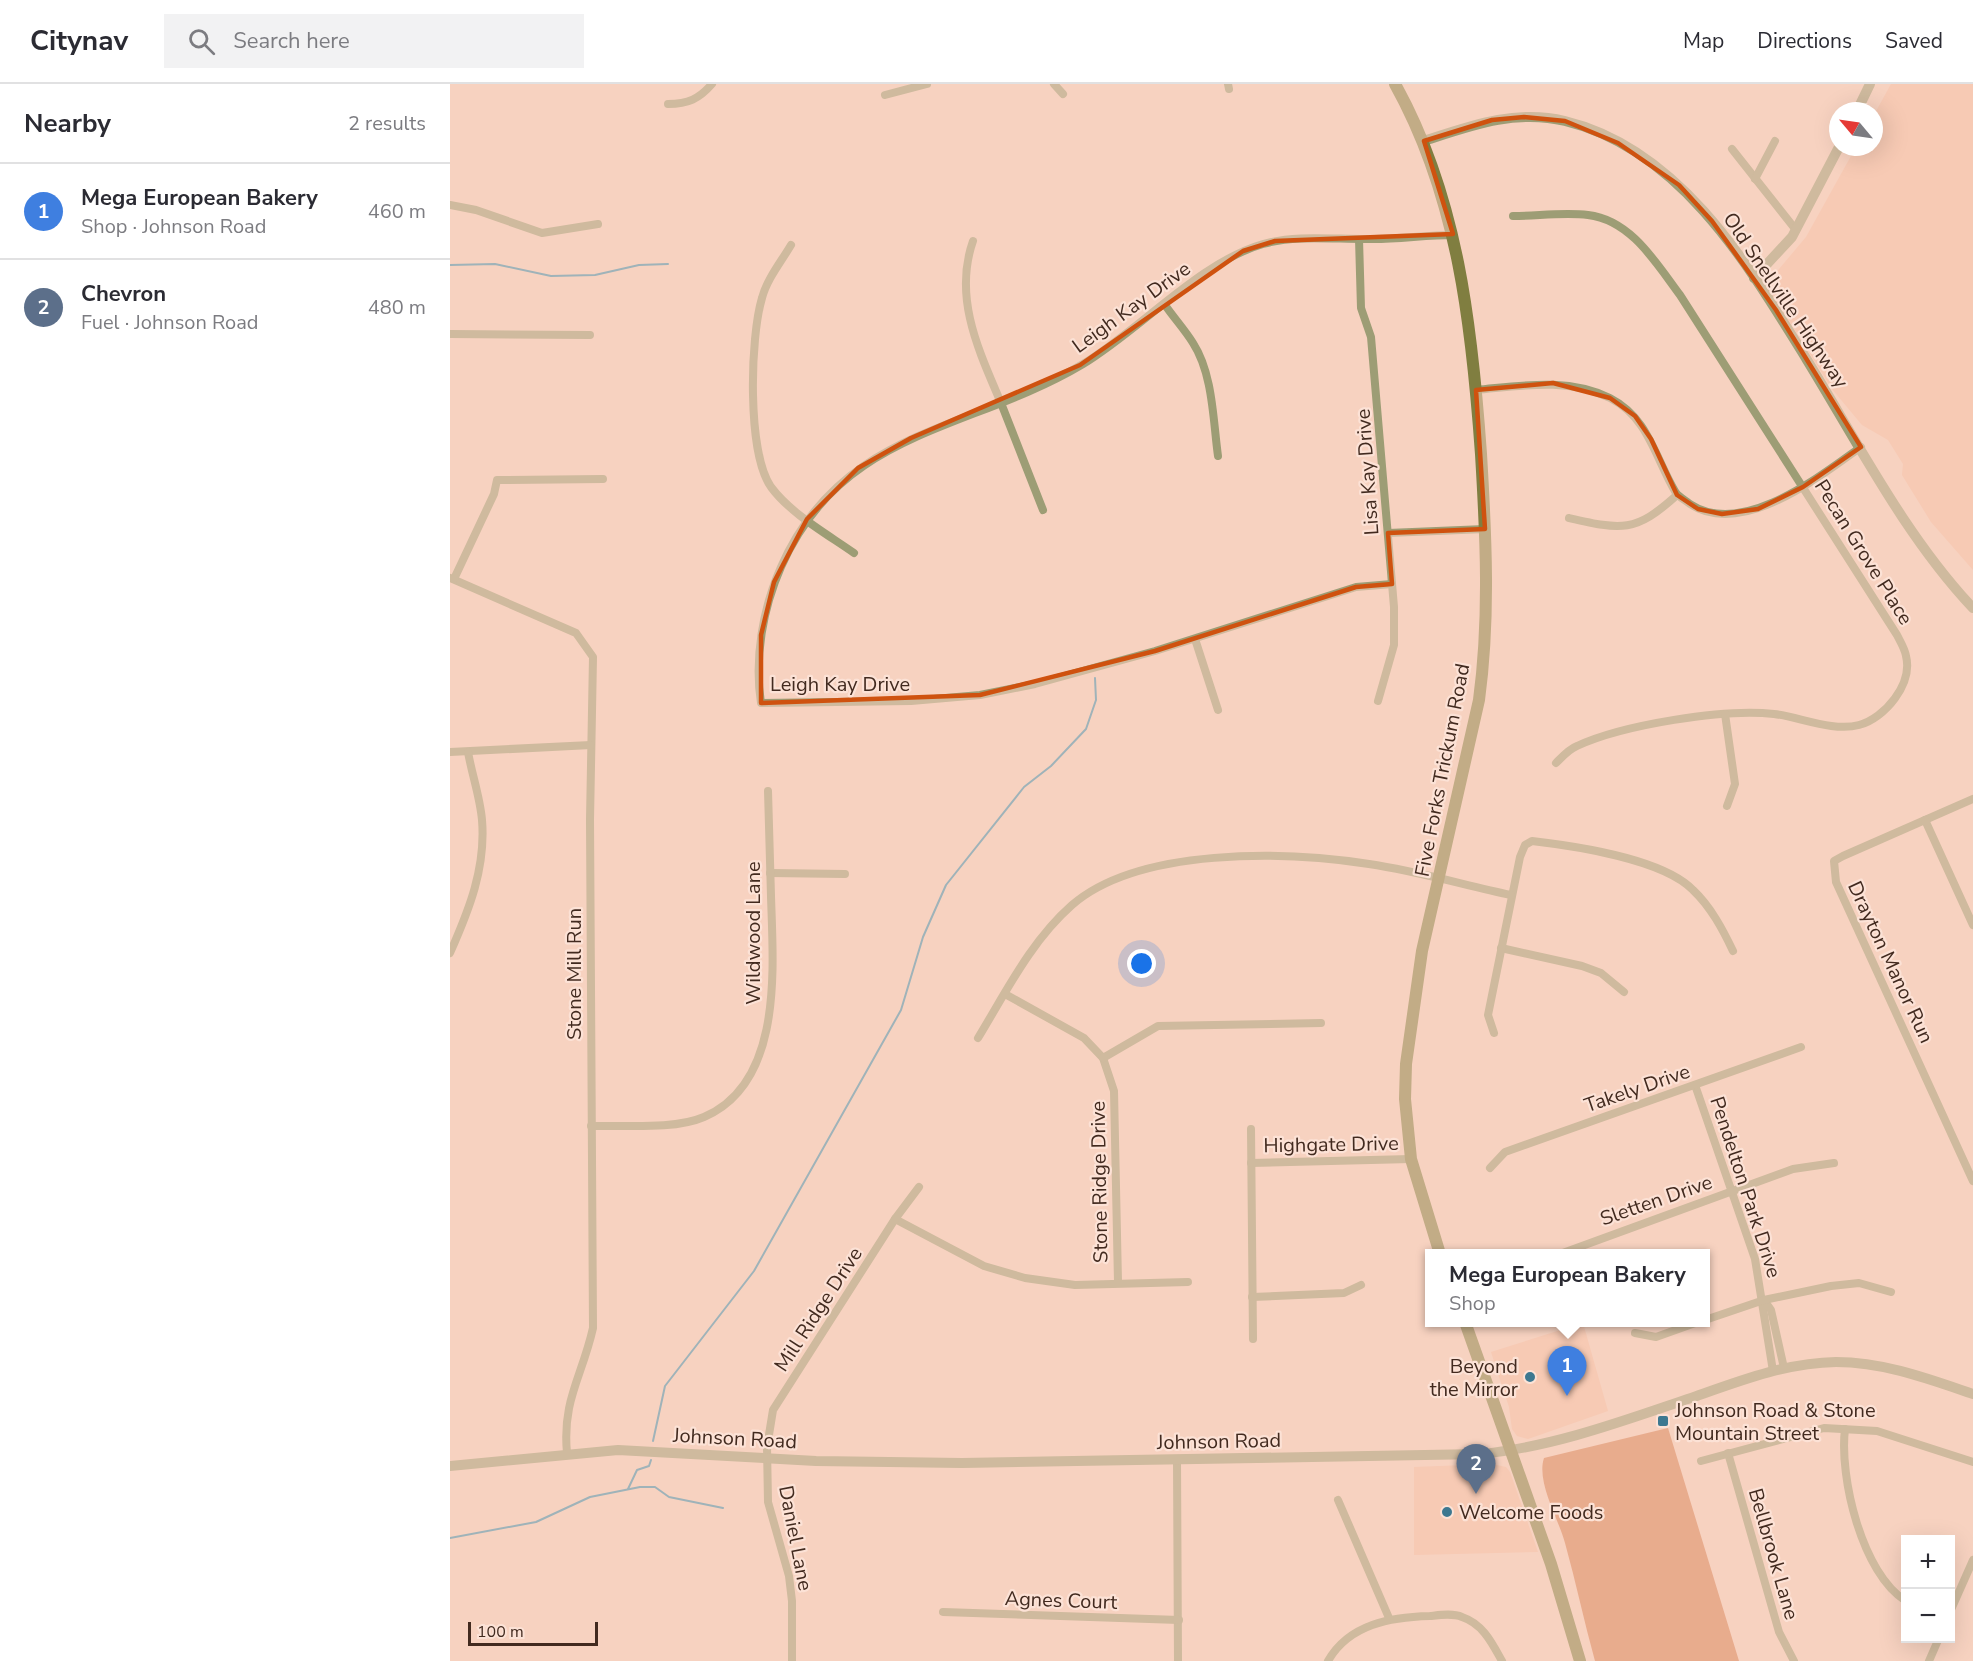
<!DOCTYPE html>
<html lang="en">
<head>
<meta charset="utf-8">
<style>
  body { margin:0; font-family:"Nunito Sans",sans-serif; background:#f2f2f3; color:#2b2b33 }
  .controls { position:absolute; right:18px; bottom:18px; display:grid; overflow:hidden; border-radius:0px; box-shadow:0 6px 24px #0002 }
  .controls button { width:54px; height:54px; display:grid; place-items:center; padding:0; border:0; border-bottom:2px solid #e1e1e2; background:#fff; color:#2b2b33; font:30px sans-serif }
  .compass { position:absolute; left:1379px; top:18px; width:54px; height:54px; border-radius:50%; background:#fff; box-shadow:0 6px 24px #0002; rotate:299deg }
  .scale { position:absolute; left:18px; bottom:15px; width:130px; box-sizing:border-box; padding-left:6px; border:3px solid #422a1f; border-top:0; font-size:16px; line-height:21px; white-space:nowrap; color:#422a1f; -webkit-text-stroke:4px #fce2d6; paint-order:stroke }
  .you { position:absolute; left:692px; top:880px; width:21px; height:21px; margin:-15px; border:4px solid #fff; border-radius:50%; background:#1a73e8; box-shadow:0 0 0 9px #1a73e833 }
  .badge { display:grid; place-items:center; width:39px; height:39px; border-radius:50%; background:#3d7890; color:#fff; font-size:20px; font-weight:700 }
  .pin { position:absolute; translate:-50% -50px; filter:drop-shadow(0 2px 3px #0008) }
  .pin::after { content:''; position:absolute; top:32px; width:21px; height:18px; background:inherit; clip-path:polygon(0 0,100% 0,50% 100%) }
  .popup { position:absolute; left:975px; top:1165px; width:285px; height:78px; box-sizing:border-box; display:grid; place-content:center; border-radius:0px; background:#fff; filter:drop-shadow(0 2px 4px #0005); font-size:20px; white-space:nowrap; color:#7c7c81 }
  .popup b { font-size:22px; color:#2b2b33 }
  .popup::after { content:''; position:absolute; left:50%; top:100%; margin-left:-12px; border:12px solid transparent; border-top-color:#fff }
  .list { margin:0; padding:0; list-style:none }
  h2 { display:flex; justify-content:space-between; align-items:center; height:78px; margin:0; padding:0 24px; font-size:26px }
  h2 small { font-size:20px; font-weight:400; color:#7c7c81 }
  .list li { display:grid; grid-template-columns:39px 1fr auto; gap:18px; align-items:center; box-sizing:border-box; height:96px; padding:0 24px; border-top:2px solid #e1e1e2 }
  .list b { display:block; font-size:22px; white-space:nowrap }
  .list p { margin:0; font-size:20px; white-space:nowrap; color:#7c7c81 }
  .list em { font-size:20px; font-style:normal; color:#7c7c81 }
  .icon { flex:none; width:33px; height:33px; fill:none; stroke:currentColor; stroke-width:2; stroke-linecap:round; stroke-linejoin:round }
  .map { position:relative; flex:none; width:1523px; height:1577px; overflow:hidden }
  header { display:flex; align-items:center; gap:36px; box-sizing:border-box; height:84px; padding:0 30px; background:#fff; border-bottom:2px solid #e1e1e2 }
  header strong { font-size:28px }
  nav { display:flex; gap:33px; margin-inline-start:auto; font-size:21px }
  .search { width:420px; height:54px; background:#f2f2f3; display:flex; align-items:center; gap:15px; box-sizing:border-box; padding:0 21px; border-radius:0px; color:#7c7c81; font-size:22px }
  main { display:flex }
  aside { flex:1; background:#fff }
  .map>svg:first-child { display:block }
</style>
</head>
<body>
<header>
<strong>Citynav</strong>
<div class="search"><svg class="icon" aria-label="search" viewBox="0 0 24 24"><circle cx="10" cy="10" r="6"/><path d="M15 15l6 6"/></svg>Search here</div>
<nav><a>Map</a><a>Directions</a><a>Saved</a></nav>
</header>
<main>
<aside>
<h2>Nearby<small>2 results</small></h2>
<ul class="list">
<li><span class="badge" style="background:#3f7fe0">1</span><div><b>Mega European Bakery</b><p>Shop · Johnson Road</p></div><em>460 m</em></li>
<li><span class="badge" style="background:#5c6f8a">2</span><div><b>Chevron</b><p>Fuel · Johnson Road</p></div><em>480 m</em></li>
</ul>
</aside>
<div class="map">
<svg width="1523" height="1577" viewBox="0 0 1523 1577">
  <rect width="100%" height="100%" fill="#f7d2c0"/>
  <g fill="#f7c0a6">
    <polygon points="1441,0 1523,0 1523,486 1481,438 1452,391 1453,380 1438,356 1412,341 1382,305 1318,203 1319,197 1356,153 1406,63 1424,63 1424,31"/>
    <polygon points="1133,1239 1158,1327 1078,1355 1067,1352 1062,1345 1059,1323 1041,1268"/>
    <polygon points="1042,1380 1056,1383 1060,1388 1088,1468 964,1471 964,1383"/>
  </g>
  <path fill="#d57e51" d="M1218,1344L1289,1577H1145C1134,1538 1126,1498 1115,1459C1109,1436 1086,1398 1094,1374Z"/>
  <g fill="none" stroke-linecap="round" stroke-linejoin="round">
    <g stroke="#338eb1" stroke-width="2">
      <polyline points="0,181 45,180 101,192 145,191 189,181 218,180"/>
      <polyline points="203,1357 215,1302 304,1187 451,926 473,853 496,801 574,703 601,682 636,645 646,616 645,594"/>
      <polyline points="178,1405 187,1386 199,1382 201,1376"/>
      <polyline points="0,1454 86,1438 140,1413 190,1403 205,1403 219,1413 273,1424"/>
    </g>
    <g stroke="#9d9d75" stroke-width="8">
      <polyline points="604,0 613,10"/>
      <polyline points="778,0 779,5"/>
      <polyline points="435,11 477,0"/>
      <path d="M218,20C238,20 249,15 262,0"/>
      <polyline points="1282,65 1346,146"/>
      <polyline points="1305,95 1325,57"/>
      <polyline points="0,121 26,126 92,149 148,140"/>
      <path d="M1063,132C1087,132 1114,128 1138,131C1181,136 1206,179 1230,211L1447,551C1450,557 1455,565 1456,572C1463,600 1435,634 1409,641C1383,648 1350,633 1324,630C1275,624 1172,641 1127,662C1119,665 1112,673 1106,679"/>
      <polyline points="909,155 911,224 921,253 944,523 944,561 928,617"/>
      <path d="M523,157C503,214 529,267 551,319C565,355 579,391 593,426"/>
      <path d="M341,161C331,178 317,195 312,214C300,254 297,369 321,403C341,430 377,450 404,469"/>
      <path d="M715,221C724,234 735,246 743,259C763,290 763,336 768,372"/>
      <polyline points="0,250 140,251"/>
      <path d="M1026,306C1071,302 1117,293 1160,314C1199,334 1205,374 1226,409C1229,413 1235,416 1240,420C1292,454 1369,393 1411,363"/>
      <path d="M1119,434C1172,446 1185,449 1227,411"/>
      <polyline points="938,449 1035,445"/>
      <path d="M0,494L126,549L143,573L140,736L143,1244C132,1293 112,1316 117,1369"/>
      <polyline points="4,495 44,410 47,396 153,395"/>
      <path d="M942,500L906,503L705,567L585,600L530,611L461,617L311,619C304,574 313,524 331,483C392,344 519,348 633,280C691,245 750,178 813,160C848,150 888,156 924,155C950,155 977,151 1003,151"/>
      <polyline points="745,555 768,626"/>
      <polyline points="1275,630 1285,700 1277,722"/>
      <polyline points="0,668 141,661"/>
      <polyline points="1523,715 1393,772 1384,777 1386,798 1523,1097"/>
      <polyline points="1475,736 1523,841"/>
      <polyline points="320,789 395,790"/>
      <polyline points="1051,864 1132,882 1151,889 1174,908"/>
      <path d="M0,869C19,826 36,784 32,736C30,713 22,691 18,668"/>
      <polyline points="555,910 634,954 653,974 664,1007 668,1198"/>
      <path d="M1044,949L1038,931L1070,773L1075,761L1082,757C1125,762 1213,775 1243,806C1261,823 1273,846 1283,867"/>
      <path d="M528,954C556,908 581,857 622,821C689,763 835,767 919,780C967,787 1014,801 1061,811"/>
      <polyline points="653,974 708,942 871,939"/>
      <polyline points="1245,1001 1305,1175 1323,1287"/>
      <path d="M141,1042C175,1041 224,1046 254,1033C334,999 323,882 321,812C320,777 319,742 318,707"/>
      <polyline points="801,1045 803,1255"/>
      <polyline points="801,1079 961,1075"/>
      <polyline points="1040,1084 1055,1068 1351,963"/>
      <polyline points="445,1135 534,1182 575,1194 625,1201 738,1198"/>
      <polyline points="1110,1170 1343,1085 1384,1079"/>
      <polyline points="802,1213 894,1209 911,1201"/>
      <polyline points="1314,1216 1321,1226 1334,1284"/>
      <polyline points="1255,1236 1314,1216 1381,1202 1409,1199 1441,1208"/>
      <polyline points="1185,1249 1206,1253 1248,1238"/>
      <path d="M1395,1345C1389,1393 1412,1490 1456,1517"/>
      <polyline points="1278,1369 1329,1548 1344,1577"/>
      <polyline points="727,1376 728,1577"/>
      <polyline points="1251,1377 1374,1344 1427,1347 1523,1378"/>
      <polyline points="888,1416 939,1534"/>
      <polyline points="493,1528 729,1536"/>
      <polyline points="1500,1528 1523,1476"/>
      <polyline points="342,1577 342,1517 339,1492 318,1418 317,1363 323,1326 445,1135 469,1103"/>
      <path d="M878,1577C899,1540 941,1533 980,1532C990,1531 1003,1529 1012,1533C1033,1540 1042,1559 1052,1577"/>
      <polyline points="1479,1577 1489,1554"/>
    </g>
    <g stroke="#9d9d75" stroke-width="10">
      <polyline points="1407,27 1420,0"/>
      <path d="M974,57C1020,42 1065,25 1115,37C1231,65 1299,182 1357,276C1408,359 1456,453 1523,524"/>
      <polyline points="1304,194 1342,153 1389,63"/>
      <path d="M0,1382L168,1366L366,1377L512,1379L1031,1370C1103,1363 1173,1337 1241,1314C1289,1297 1335,1279 1386,1278C1434,1278 1479,1295 1523,1310"/>
    </g>
    <g stroke="#807e40" stroke-width="12">
      <path d="M945,0C1008,113 1022,243 1031,370C1036,453 1040,534 1029,616L972,867L956,980L955,1015L961,1075L990,1170"/>
      <polyline points="1015,1238 1101,1480 1130,1577"/>
    </g>
  </g>
  <path d="M0 0H1523V1577H0ZM1074,33L1115,37L1168,59L1229,101L1262,137L1326,226L1411,363L1353,403L1308,425L1272,430L1248,425L1227,411L1201,355L1185,332L1160,314L1103,299L1026,306L1035,445L938,449L942,500L906,503L705,567L530,611L311,619V551L324,498L357,435L408,384L461,354L630,281L793,167L825,157L1003,150L974,57L1042,36Z" fill="#f7d2c0" fill-opacity=".55" fill-rule="evenodd"/>
  <path fill="none" stroke="#cf520f" stroke-width="4.5" stroke-linejoin="round" d="M1074,33L1115,37L1168,59L1229,101L1262,137L1326,226L1411,363L1353,403L1308,425L1272,430L1248,425L1227,411L1201,355L1185,332L1160,314L1103,299L1026,306L1035,445L938,449L942,500L906,503L705,567L530,611L311,619V551L324,498L357,435L408,384L461,354L630,281L793,167L825,157L1003,150L974,57L1042,36Z"/>
  <g fill="#3d7890" stroke="#fce2d6" stroke-width="2">
    <circle cx="1080" cy="1293" r="6"/>
    <rect x="1207" y="1331" width="12" height="12" rx="3"/>
    <circle cx="997" cy="1428" r="6"/>
  </g>
  <g text-anchor="middle" stroke-width="4.5" stroke-linejoin="round" paint-order="stroke">
    <g font-size="20" fill="#422a1f" stroke="#fce2d6">
      <text transform="translate(1336 216) rotate(56)" y="7">Old Snellville Highway</text>
      <text transform="translate(681 223) rotate(-36)" y="7">Leigh Kay Drive</text>
      <text transform="translate(917 388) rotate(-94)" y="7">Lisa Kay Drive</text>
      <text transform="translate(1414 468) rotate(58)" y="7">Pecan Grove Place</text>
      <text x="390" y="607">Leigh Kay Drive</text>
      <text transform="translate(992 686) rotate(-79)" y="7">Five Forks Trickum Road</text>
      <text transform="translate(303 849) rotate(-90)" y="7">Wildwood Lane</text>
      <text transform="translate(1441 878) rotate(65)" y="7">Drayton Manor Run</text>
      <text transform="translate(124 890) rotate(-90)" y="7">Stone Mill Run</text>
      <text transform="translate(1187 1004) rotate(-19)" y="7">Takely Drive</text>
      <text transform="translate(881 1060) rotate(-1)" y="7">Highgate Drive</text>
      <text transform="translate(649 1098) rotate(-91)" y="7">Stone Ridge Drive</text>
      <text transform="translate(1296 1103) rotate(72)" y="7">Pendelton Park Drive</text>
      <text transform="translate(1206 1116) rotate(-19)" y="7">Sletten Drive</text>
      <text transform="translate(368 1225) rotate(-57)" y="7">Mill Ridge Drive</text>
      <text transform="translate(285 1354) rotate(3)" y="7">Johnson Road</text>
      <text transform="translate(769 1357) rotate(-1)" y="7">Johnson Road</text>
      <text transform="translate(346 1454) rotate(79)" y="7">Daniel Lane</text>
      <text transform="translate(1324 1470) rotate(74)" y="7">Bellbrook Lane</text>
      <text transform="translate(611 1516) rotate(2)" y="7">Agnes Court</text>
    </g>
    <g font-size="20" fill="#422a1f" stroke="#fce2d6" text-anchor="start">
      <text x="1068" y="1289" text-anchor="end">Beyond<tspan x="1068" dy="23">the Mirror</tspan></text>
      <text x="1225" y="1333">Johnson Road &amp; Stone<tspan x="1225" dy="23">Mountain Street</tspan></text>
      <text x="1009" y="1435">Welcome Foods</text>
    </g>
  </g>
</svg>
<div class="controls">
<button>+</button>
<button>−</button>
</div>
<svg class="compass" viewBox="-18 -18 36 36"><path d="M0-13l5 13h-10z" fill="#e53935"/><path d="M0 13l5-13h-10z" fill="#7c7c81"/></svg>
<div class="scale">100 m</div>
<div class="you"></div>
<div class="pin badge" style="left:1117px;top:1312px;background:#3f7fe0">1</div>
<div class="popup"><b>Mega European Bakery</b>Shop</div>
<div class="pin badge" style="left:1026px;top:1410px;background:#5c6f8a">2</div>
</div>
</main>
</body>
</html>
